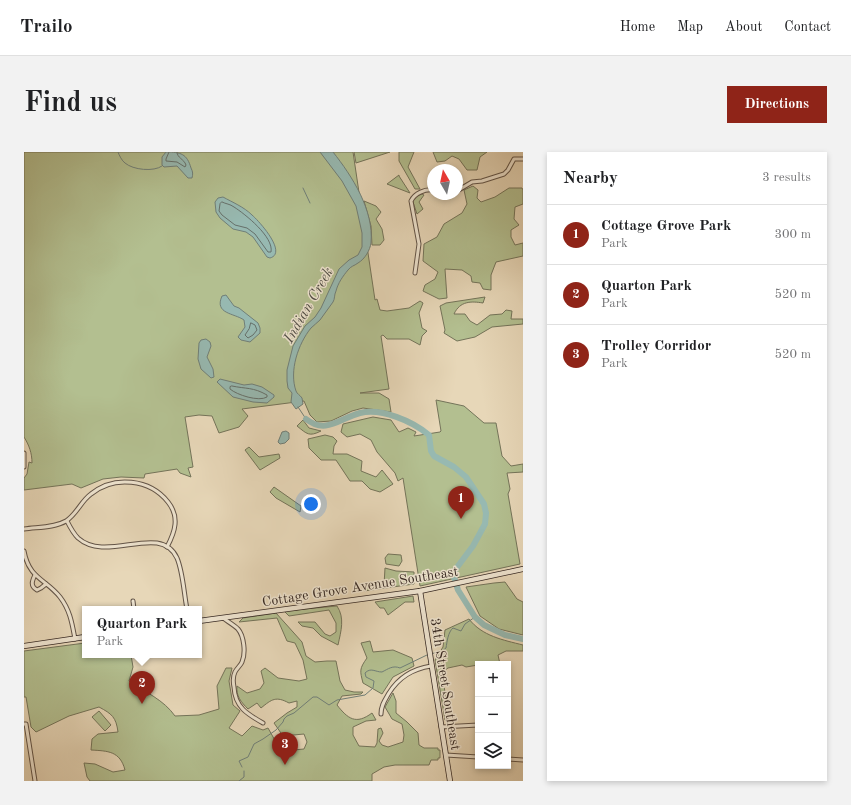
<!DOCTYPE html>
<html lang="en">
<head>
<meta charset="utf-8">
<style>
  body { margin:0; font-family:"Old Standard TT",serif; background:#f2f2f2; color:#202124 }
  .controls { position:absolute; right:12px; bottom:12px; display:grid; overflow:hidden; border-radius:0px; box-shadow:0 2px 6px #0003 }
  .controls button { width:36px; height:36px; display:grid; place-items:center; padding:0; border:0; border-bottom:1px solid #e0e0e0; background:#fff; color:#202124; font:20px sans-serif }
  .compass { position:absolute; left:403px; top:12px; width:36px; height:36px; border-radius:50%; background:#fff; box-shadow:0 2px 6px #0003; rotate:351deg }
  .you { position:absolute; left:287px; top:352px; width:14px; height:14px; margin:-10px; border:3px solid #fff; border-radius:50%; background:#1a73e8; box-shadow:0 0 0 6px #1a73e833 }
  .badge { display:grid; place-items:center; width:26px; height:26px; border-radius:50%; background:#8f2418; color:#fff; font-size:13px; font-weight:700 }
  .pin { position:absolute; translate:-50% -33px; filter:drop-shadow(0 1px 2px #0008) }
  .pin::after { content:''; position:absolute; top:21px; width:14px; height:12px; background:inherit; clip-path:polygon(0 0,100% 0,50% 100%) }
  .popup { position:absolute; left:58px; top:454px; width:120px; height:52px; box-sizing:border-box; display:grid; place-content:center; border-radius:0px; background:#fff; filter:drop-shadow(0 1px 3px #0005); font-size:13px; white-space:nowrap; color:#757577 }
  .popup b { font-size:15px; color:#202124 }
  .popup::after { content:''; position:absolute; left:50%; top:100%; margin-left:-8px; border:8px solid transparent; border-top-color:#fff }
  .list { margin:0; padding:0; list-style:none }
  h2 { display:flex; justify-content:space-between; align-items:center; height:52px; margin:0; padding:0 16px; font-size:17px }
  h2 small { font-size:13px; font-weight:400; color:#757577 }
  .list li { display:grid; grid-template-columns:26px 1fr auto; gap:12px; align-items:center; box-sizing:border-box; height:60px; padding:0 16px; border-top:1px solid #e0e0e0 }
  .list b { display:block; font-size:15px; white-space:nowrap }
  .list p { margin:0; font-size:13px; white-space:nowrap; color:#757577 }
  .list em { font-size:13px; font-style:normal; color:#757577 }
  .icon { flex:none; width:22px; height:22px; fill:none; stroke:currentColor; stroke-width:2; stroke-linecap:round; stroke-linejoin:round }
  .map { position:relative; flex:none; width:499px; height:629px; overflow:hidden; border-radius:0px }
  header { display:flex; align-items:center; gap:24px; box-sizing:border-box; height:56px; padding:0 20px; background:#fff; border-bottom:1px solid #e0e0e0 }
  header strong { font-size:19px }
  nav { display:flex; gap:22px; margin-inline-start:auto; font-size:14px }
  .intro { display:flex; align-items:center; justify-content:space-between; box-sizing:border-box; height:96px; padding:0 24px }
  h1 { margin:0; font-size:28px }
  .button { padding:10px 18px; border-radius:0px; background:#8f2418; color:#fff; font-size:14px; font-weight:700 }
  main { display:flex; gap:24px; padding:0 24px }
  aside { flex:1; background:#fff; border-radius:0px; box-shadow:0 2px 6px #0003 }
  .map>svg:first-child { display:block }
</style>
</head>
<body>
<header>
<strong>Trailo</strong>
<nav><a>Home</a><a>Map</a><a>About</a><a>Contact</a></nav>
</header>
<div class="intro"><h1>Find us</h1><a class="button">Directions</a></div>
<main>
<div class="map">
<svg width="499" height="629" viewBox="0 0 499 629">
  <rect width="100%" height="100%" fill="#e7d7b8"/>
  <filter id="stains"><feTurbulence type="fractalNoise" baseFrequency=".005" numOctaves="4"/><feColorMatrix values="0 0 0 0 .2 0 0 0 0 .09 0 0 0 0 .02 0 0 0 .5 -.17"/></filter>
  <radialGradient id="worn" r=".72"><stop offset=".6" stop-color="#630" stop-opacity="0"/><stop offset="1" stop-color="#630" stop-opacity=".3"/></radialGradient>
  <g fill="#b3bf90" stroke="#74745a">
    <path d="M0,0H329L351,148L353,147L356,158L363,159L385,156L396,149L399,151L395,161L398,176L403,179L398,184L396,193L385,187H363L359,183L357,184L365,237L336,241H355L365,247L367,260L339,256L328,259L307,269L293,270L286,263L280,249L218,257L224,264L215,275L195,281L188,264L175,263L161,265L169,315L164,316L167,325L156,321L153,317L121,322L120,326L97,325L79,327L57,336L48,332L0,338V326L3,322L5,310L8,311C8,301 5,293 0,285Z"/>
    <polygon points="330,0 366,0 332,11"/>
    <polygon points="375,0 390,0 384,15 396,37 391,37 375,9"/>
    <polygon points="409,0 463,0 456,5 453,18 443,18 435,7 428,4 421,9 413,10"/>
    <polygon points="375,23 375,24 386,41 363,32"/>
    <polygon points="449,34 454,38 453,46 457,50 471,45 485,36 498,36 499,38 499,52 491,55 490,67 495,73 487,78 487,85 491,93 499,91 499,104 472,110 467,123 467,138 459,137 456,131 448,130 447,124 438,118 421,117 423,146 415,147 399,139 401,133 411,127 414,120 399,109 400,92 413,85 420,72 438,61 443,52 440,38"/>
    <polygon points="398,42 400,43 395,50 399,57 393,62 389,50 390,45"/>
    <polygon points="340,49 352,54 357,60 352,67 358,77 360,88 356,93 348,93 347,74"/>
    <path d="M461,145L459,151C447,149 436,149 430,162H441L446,169L453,173L466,163L478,162L482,158L488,159L487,167H499V172L468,175L451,185L433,189L420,181L421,178L416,154L422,151Z"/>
    <polygon points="412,248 440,254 460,271 472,271 478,304 487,314 499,312 499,320 483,321 486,337 484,342 496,412 396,434 379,326 374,329 371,321 353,300 347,288 336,282 323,285 317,280 319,272 349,265 367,268 375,280 384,276 392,280 390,284 416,280 417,279"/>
    <path d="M279,268L285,276L297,279C285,285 283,282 273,274Z"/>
    <polygon points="301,283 309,285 313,289 310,294 309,302 323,302 338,309 337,319 352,325 358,318 369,332 356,340 346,337 338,329 326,329 312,308 297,308 285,296 284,287"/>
    <polygon points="225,295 235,305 255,302 256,306 236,318 221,298"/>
    <polygon points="250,335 277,354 276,360 252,346 246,340"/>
    <polygon points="364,402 377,403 378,409 375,414 362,412 361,406"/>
    <polygon points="361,416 372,419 390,420 390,432 340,439 345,432 360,433"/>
    <polygon points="481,430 493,447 499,450 499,483 475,477 456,464 442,435 470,431"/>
    <polygon points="389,444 390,450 381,450 364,463 360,456 356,456 351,450"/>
    <path d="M313,454C321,466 317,479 314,493L297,484L289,476L278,474L274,470H291L301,482L306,484L312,480V471L305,458L265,464L260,459Z"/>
    <path d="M252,461L278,490L282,504L291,510L303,509H312L316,529L321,538L330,540H339L337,542L318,544L313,553C324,567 332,573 348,561L352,568L342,569L329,575V583L335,594L351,595L353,591L354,577L357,576L359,581L355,589L358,593L364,595L379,590L380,583L378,572L368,567L361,555L369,541L372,549V561L383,570L394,581L395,593L400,596H414V598H416V606H414V608H407L405,613H371L360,615L348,622V629H66L63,625L60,611L71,612L89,620L101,618C96,599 84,599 67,598L68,587L74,582L94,580C92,565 88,562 75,555L45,564L12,580L7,575L2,545H0V499L61,491V503H107L109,515L105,529C121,540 140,548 151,564L175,563L195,557L193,534L202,516H208L205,529L209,553L216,559L205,576L218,584L228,574L239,578L244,576L253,592L259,599L280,597L283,590L280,582L259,584L250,571L263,561L273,555V549L265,551C252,544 248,547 237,556L233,551L224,557C217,550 212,544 213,534L223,541L236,537L240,531L237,519L241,516L254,526L275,529L283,527L279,508L271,491L263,489L253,466L215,470L219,466Z"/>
    <path d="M445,467C458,484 479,488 499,493V499H482L474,503L476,512H454V513L442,515L438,513L424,516L418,520L423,554L424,570L421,568L411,508L419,495L421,478Z"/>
    <path d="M346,489L349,500L369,498L388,506L390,514L369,525L358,542L339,531C336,519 335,517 343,506L337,491Z"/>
    <polygon points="75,559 87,573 81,579 68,565"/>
  </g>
  <g fill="#97b9b1" stroke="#707f78">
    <path d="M142,0C157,0 163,2 167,16C169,20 169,22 168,26H164L153,14L140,15L138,13V5Z"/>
    <path d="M296,0H309C328,24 350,58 347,91C346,98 341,107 334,111C330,114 327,114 324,118C319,124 314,131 312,139C310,143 311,147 309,150C305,156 300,162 296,168C293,171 290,173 287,176C274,192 265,219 272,239C273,242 276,243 278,246L279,252L272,257L267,250L268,241L264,236L263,229V218L269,194L281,174L291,165L297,156L315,117L325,108L334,103L338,95V81L332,54L318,29Z"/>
    <path d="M199,45C208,50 220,55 228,63C235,69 264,101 246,106L243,105L229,85L222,80L209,77L196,66L192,60L191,50L194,46Z"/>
    <path d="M202,143L210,154L215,156L234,171L236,176V181L226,190L217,188L214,185L221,175L220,168C210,161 190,162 198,144Z"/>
    <polygon points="182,187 186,190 187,194 183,205 189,217 190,225 187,226 177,217 174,207 175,191 177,188"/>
    <polygon points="196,227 220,233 228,232 238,235 250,243 250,245 243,251 229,250 209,245 193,230"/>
    <polygon points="262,279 265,281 265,287 261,291 256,292 254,290 258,280"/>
  </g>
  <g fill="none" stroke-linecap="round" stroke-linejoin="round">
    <g stroke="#66706a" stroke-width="1">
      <path d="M145,0L142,7V9L153,10L161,15L162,13C160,7 153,6 153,0"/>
      <path d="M198,50C202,52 206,52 210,55C221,62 250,85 247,100H244L231,82L223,76L211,73L198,63L195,59L196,52Z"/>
      <polygon points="227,171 231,173 233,178 229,183 224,186 221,183 225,177"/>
      <path d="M208,234C222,237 229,235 243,243V245C235,250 213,243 206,237V235Z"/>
    </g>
    <g stroke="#707f78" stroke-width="1">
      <path d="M94,0C95,3 98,9 101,11C109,18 130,20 138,14"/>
      <polyline points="279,36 286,51"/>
      <polyline points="274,255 282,267"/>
      <path d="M408,502L414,499L417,500L422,496C423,490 424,480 429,476L437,479L441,472L451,465"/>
      <path d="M218,615L215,609L224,605L230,592L239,587L252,578L259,570L260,567L263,564L270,561L289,545H293L305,553L313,548L341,543L349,536L350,529L342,525L341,521C347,515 351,520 358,520C364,517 369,513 376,516L405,502"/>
      <polyline points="215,629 220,625 220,619"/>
    </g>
    <path stroke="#97b9b1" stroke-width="6" d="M282,267C302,283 316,266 336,261C358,256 388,269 405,283L407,299L410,304L430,315L442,325L460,352L462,361L461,372L449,394L431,418L430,425L434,438L451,465L460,473L481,483L499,487"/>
    <defs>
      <g id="street">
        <polyline points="433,39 448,30 458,29 480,22 484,18 490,7 499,7"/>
        <polyline points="416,42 420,43 426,42"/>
        <path d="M391,121L395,92L387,49C391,41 401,37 409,38"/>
        <polyline points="0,301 0,315"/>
        <path d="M43,369C46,375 49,381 54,386C83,412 136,370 153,406C159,420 160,442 163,457"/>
        <path d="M0,377C13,375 30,376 42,369C53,362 57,349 67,342C90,323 126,327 144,350C156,365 151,380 143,395"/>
        <path d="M0,399C5,427 22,427 36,445C46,458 48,471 51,487"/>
        <path d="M11,423C8,429 6,434 13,438L17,436L22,432"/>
        <polyline points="109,449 110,457"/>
        <path d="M199,466C203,469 210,473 214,477C220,484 222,501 218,510C217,513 213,516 211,520C209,524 209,530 210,535C211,555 223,562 239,571"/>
        <path d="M357,562C357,553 361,548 365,541C375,525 388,517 407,514"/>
        <polyline points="0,572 2,572 11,629"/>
        <polyline points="417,575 454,573"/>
        <polyline points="422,603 454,605"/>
        <polyline points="484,607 499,608"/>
      </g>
      <g id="secondary">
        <polyline points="396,439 426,629"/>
        <polyline points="175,469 396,439 499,417"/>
        <polyline points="0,494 61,485"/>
      </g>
    </defs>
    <use href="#street" stroke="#625448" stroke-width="5"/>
    <use href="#secondary" stroke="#352823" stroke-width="6"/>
    <use href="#street" stroke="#efe5d1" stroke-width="3"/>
    <use href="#secondary" stroke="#efe5d1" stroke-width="4.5"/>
  </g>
  <g text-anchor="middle" stroke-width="3" stroke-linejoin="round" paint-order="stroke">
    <g font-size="14" fill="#352823" stroke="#efe5d1">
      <text transform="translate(336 434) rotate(-9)" y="5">Cottage Grove Avenue Southeast</text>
      <text transform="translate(422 532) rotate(81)" y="5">34th Street Southeast</text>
    </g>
    <g font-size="15" font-style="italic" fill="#4e4c46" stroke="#efe5d1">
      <text transform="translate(284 153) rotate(-60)" y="5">Indian Creek</text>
    </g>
  </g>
  <rect width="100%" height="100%" filter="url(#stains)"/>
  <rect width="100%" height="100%" fill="url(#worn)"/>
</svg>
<div class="controls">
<button>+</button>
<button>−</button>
<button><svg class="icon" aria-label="layers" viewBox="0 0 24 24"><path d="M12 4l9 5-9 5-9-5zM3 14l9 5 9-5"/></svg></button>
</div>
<svg class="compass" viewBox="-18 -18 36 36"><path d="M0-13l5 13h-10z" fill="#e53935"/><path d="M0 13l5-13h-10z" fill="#757577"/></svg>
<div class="you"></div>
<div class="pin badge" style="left:437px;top:367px">1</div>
<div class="pin badge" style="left:118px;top:552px">2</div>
<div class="popup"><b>Quarton Park</b>Park</div>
<div class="pin badge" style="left:261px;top:613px">3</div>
</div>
<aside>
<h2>Nearby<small>3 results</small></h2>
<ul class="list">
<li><span class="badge">1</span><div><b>Cottage Grove Park</b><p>Park</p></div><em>300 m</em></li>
<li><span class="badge">2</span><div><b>Quarton Park</b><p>Park</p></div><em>520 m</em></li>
<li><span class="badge">3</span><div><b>Trolley Corridor</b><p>Park</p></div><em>520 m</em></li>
</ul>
</aside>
</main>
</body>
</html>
